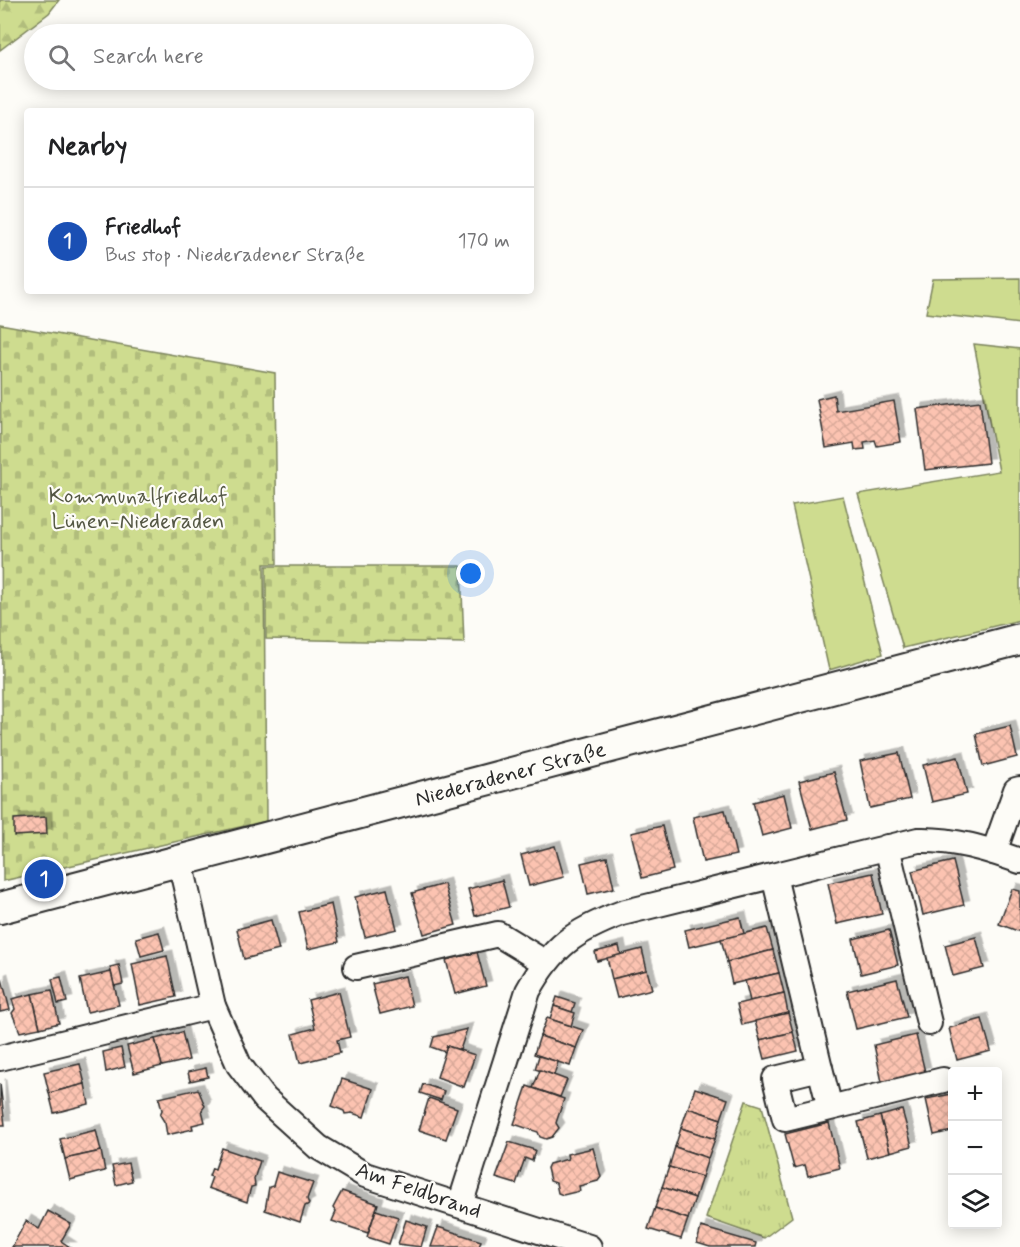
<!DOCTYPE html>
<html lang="en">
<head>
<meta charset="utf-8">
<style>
  body { margin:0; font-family:Mynerve,sans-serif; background:#f2f2f2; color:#202124 }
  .controls { position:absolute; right:18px; bottom:18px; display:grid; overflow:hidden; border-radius:6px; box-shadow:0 3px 15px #0003 }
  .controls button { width:54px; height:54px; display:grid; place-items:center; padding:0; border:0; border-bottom:2px solid #e0e0e0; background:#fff; color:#202124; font:30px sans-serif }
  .you { position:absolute; left:471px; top:574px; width:21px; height:21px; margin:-15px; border:4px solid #fff; border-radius:50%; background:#1a73e8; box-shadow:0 0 0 9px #1a73e833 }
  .badge { display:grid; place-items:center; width:39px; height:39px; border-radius:50%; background:#d93025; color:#fff; font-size:20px; font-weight:700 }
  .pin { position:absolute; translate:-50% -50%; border:3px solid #fff; box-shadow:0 2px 6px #0006 }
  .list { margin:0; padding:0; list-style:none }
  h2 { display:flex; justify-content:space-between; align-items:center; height:78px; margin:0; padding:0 24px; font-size:26px }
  h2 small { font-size:20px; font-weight:400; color:#757577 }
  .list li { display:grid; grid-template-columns:39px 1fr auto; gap:18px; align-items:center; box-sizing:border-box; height:108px; padding:0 24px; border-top:2px solid #e0e0e0 }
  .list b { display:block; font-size:22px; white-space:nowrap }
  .list p { margin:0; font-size:20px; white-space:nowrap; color:#757577 }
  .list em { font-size:20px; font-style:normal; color:#757577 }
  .icon { flex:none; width:33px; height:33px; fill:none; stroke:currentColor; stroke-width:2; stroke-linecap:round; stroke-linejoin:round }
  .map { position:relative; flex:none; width:1020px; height:1247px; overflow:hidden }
  .search { position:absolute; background:#fff; box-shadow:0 3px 15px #0003; left:24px; top:24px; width:510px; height:66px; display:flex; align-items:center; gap:15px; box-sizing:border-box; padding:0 21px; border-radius:33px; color:#757577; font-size:22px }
  .panel { position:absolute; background:#fff; box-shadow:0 3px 15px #0003; left:24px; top:108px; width:510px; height:186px; border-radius:6px }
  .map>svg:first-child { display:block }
</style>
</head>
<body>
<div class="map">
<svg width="1020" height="1247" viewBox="0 0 1020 1247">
  <defs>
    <pattern id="forest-firs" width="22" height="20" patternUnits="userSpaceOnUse" patternTransform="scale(1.5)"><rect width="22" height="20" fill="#cedc8f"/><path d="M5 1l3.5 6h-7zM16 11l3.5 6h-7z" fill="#b1bd7c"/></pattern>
    <pattern id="cemetery-stones" width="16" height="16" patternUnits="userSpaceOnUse" patternTransform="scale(1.5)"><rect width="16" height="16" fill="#cedc8f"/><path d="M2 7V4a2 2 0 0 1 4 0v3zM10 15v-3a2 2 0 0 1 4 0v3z" fill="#b1bd7c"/></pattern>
    <pattern id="park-tufts" width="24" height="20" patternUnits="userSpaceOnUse" patternTransform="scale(1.5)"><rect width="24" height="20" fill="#cedc8f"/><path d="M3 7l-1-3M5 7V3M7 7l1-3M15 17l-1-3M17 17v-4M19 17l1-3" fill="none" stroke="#b1bd7c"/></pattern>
    <pattern id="building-cross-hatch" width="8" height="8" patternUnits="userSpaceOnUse" patternTransform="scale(1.5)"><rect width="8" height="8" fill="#fcc3b1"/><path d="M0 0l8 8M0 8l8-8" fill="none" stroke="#d8a898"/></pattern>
    <filter id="shadow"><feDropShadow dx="5.5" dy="-5.5" stdDeviation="0" flood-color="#0004"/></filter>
  </defs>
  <rect width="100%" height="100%" fill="#fdfcf7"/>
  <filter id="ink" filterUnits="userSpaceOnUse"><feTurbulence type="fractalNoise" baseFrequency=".0167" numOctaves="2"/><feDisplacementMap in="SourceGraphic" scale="12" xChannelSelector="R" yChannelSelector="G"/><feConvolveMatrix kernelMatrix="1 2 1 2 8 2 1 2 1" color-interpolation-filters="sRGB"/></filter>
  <g filter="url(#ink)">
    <g fill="#cedc8f" stroke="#7c845d" stroke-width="1.5">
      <polygon points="1020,278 1020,324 926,313 933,279"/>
      <polygon points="974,344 1020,349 1020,620 903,648 858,494 999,471"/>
      <polygon points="843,496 883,654 829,670 792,505"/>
    </g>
    <polygon fill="url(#forest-firs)" stroke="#7c845d" stroke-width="1.5" points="0,0 59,0 49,13 0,50"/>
    <g fill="url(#cemetery-stones)" stroke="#7c845d" stroke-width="1.5">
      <polygon points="0,324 275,373 277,564 264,564 266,821 3,881"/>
      <polygon points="461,566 464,643 266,639 266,566"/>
    </g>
    <polygon fill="url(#park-tufts)" stroke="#7c845d" stroke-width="1.5" points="746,1101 762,1106 792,1217 764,1238 706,1218"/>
    <g fill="url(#building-cross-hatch)" stroke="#2b2b2b" stroke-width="1.5" filter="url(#shadow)">
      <polygon points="834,395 836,411 894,401 901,442 877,446 875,440 864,442 865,449 855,450 854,443 826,448 817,399"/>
      <polygon points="980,401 988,463 925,470 917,409"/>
      <polygon points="1010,726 1017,757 983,766 976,734"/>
      <polygon points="899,753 910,799 870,808 860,761"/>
      <polygon points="958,757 967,794 932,802 923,765"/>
      <polygon points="834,772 847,820 812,829 799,781"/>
      <polygon points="784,794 792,828 762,836 753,802"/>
      <polygon points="725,810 736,855 703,862 693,817"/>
      <polygon points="46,817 47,834 14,836 14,819"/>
      <polygon points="662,826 673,870 642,878 631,833"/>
      <polygon points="555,846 564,877 529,886 521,855"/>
      <polygon points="607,857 614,888 588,894 581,863"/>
      <polygon points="953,861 964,905 923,915 912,871"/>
      <polygon points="873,873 882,914 837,924 828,883"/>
      <polygon points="502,880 509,907 475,916 468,889"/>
      <polygon points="444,884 456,925 424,934 412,893"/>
      <polygon points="387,889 397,929 365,937 355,897"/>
      <polygon points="1012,889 1020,891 1020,932 999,924"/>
      <polygon points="331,904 339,942 308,949 299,912"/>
      <polygon points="740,917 744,934 689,947 685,930"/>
      <polygon points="271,920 279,950 244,959 237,929"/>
      <polygon points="767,928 773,950 727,962 721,939"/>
      <polygon points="889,930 898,965 861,974 853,939"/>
      <polygon points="159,932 164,950 141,956 136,938"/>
      <polygon points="976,937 984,968 953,976 945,945"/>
      <polygon points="619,946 621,955 597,961 595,952"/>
      <polygon points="642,949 647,970 612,979 607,958"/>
      <polygon points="773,950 779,973 732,984 727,962"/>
      <polygon points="477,952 486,986 455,994 446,960"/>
      <polygon points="167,956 176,997 140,1005 132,964"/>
      <polygon points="119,965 123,984 114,986 110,967"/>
      <polygon points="647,970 652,989 617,998 612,979"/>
      <polygon points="111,972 119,1005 87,1012 80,979"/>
      <polygon points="779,973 784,993 750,1001 745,981"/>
      <polygon points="405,976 412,1006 380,1014 372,984"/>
      <polygon points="61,977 67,1002 58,1004 52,979"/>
      <polygon points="2,979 10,1010 0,1012 0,980"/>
      <polygon points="897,979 907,1017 856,1029 847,991"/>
      <polygon points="52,990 59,1023 40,1028 32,994"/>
      <polygon points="339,992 350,1037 337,1040 340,1053 300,1063 293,1034 315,1028 308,1000"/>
      <polygon points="784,993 788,1013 742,1025 737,1004"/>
      <polygon points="32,994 40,1028 20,1032 12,1013 15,1009 12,999"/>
      <polygon points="557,997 575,1003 572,1012 554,1006"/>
      <polygon points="554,1006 575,1013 571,1026 550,1019"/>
      <polygon points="788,1013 793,1032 760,1040 755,1021"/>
      <polygon points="547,1018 583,1030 576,1048 540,1036"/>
      <polygon points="982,1019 991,1051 957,1060 949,1028"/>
      <polygon points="467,1029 460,1050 447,1046 445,1052 431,1047 434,1037"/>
      <polygon points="182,1032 189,1060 162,1066 155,1039"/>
      <polygon points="793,1032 798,1051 765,1059 760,1040"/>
      <polygon points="916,1035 925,1072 882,1082 874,1045"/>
      <polygon points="540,1036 576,1048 570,1066 534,1054"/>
      <polygon points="155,1039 162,1066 134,1073 127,1046"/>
      <polygon points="447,1046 475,1055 464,1087 437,1077"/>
      <polygon points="121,1048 125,1067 106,1072 103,1052"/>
      <polygon points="539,1056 558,1062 554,1075 535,1069"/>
      <polygon points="80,1064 85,1084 49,1093 44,1072"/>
      <polygon points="206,1068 208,1077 190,1081 188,1072"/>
      <polygon points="540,1070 567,1080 560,1097 533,1088"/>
      <polygon points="342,1079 373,1089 364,1117 352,1113 345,1114 344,1111 332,1106"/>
      <polygon points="0,1084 5,1125 0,1125"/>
      <polygon points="85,1084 89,1104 54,1113 49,1093"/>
      <polygon points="423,1084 444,1091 441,1100 420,1093"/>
      <polygon points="527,1086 564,1099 556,1123 559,1128 552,1137 546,1139 540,1137 538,1132 514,1124"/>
      <polygon points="695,1088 728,1099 721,1119 688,1108"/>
      <polygon points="198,1089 205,1106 202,1110 205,1122 192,1125 193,1129 167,1135 165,1123 160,1115 162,1110 159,1098"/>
      <polygon points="952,1094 952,1131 934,1135 926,1099"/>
      <polygon points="429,1098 457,1108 446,1139 419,1130"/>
      <polygon points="688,1108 721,1119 715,1139 681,1128"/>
      <polygon points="902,1110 912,1146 890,1152 880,1116"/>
      <polygon points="880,1116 890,1152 867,1158 858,1122"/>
      <polygon points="829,1123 840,1168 808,1176 805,1165 794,1168 785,1134"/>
      <polygon points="681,1128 715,1139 708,1158 675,1147"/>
      <polygon points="96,1130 101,1151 65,1159 60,1139"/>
      <polygon points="509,1142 535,1150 532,1161 525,1158 516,1184 496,1178"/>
      <polygon points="675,1147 708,1158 702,1177 669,1167"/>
      <polygon points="222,1148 260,1161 254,1179 255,1186 251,1187 247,1202 208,1188 212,1177 209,1176 212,1168 215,1169"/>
      <polygon points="593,1148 601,1177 598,1181 579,1186 580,1191 563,1195 558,1193 556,1183 550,1181 547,1168 549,1164 568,1159 567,1154"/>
      <polygon points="101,1151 105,1171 70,1180 65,1159"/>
      <polygon points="128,1163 132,1181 116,1185 112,1166"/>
      <polygon points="669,1167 702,1177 695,1198 662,1187"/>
      <polygon points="277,1172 313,1183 307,1199 309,1204 305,1206 300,1222 265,1210 269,1187 273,1186"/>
      <polygon points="662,1187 695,1198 688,1219 655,1208"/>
      <polygon points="342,1191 378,1204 368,1233 332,1221 336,1212 333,1208"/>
      <polygon points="655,1208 688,1219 681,1239 648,1229"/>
      <polygon points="376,1210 398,1217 389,1244 367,1237"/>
      <polygon points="48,1211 71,1224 61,1241 70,1247 12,1247 26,1221 39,1229"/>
      <polygon points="406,1220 427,1227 421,1247 398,1244"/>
      <polygon points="438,1227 481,1241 479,1247 431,1247"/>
      <polygon points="701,1227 756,1243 755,1247 710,1247 697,1243"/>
    </g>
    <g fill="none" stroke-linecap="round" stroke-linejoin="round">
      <defs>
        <g id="minor">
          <polyline points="887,847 929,1023"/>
          <polyline points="994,852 1016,790 1020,789"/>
          <polyline points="180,861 213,1006 239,1065 265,1099 318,1147 365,1175 589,1247"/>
          <polyline points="774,876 820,1068"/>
          <polyline points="356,967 498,934 544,962"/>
          <polyline points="0,1058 213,1006"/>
          <polyline points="830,1108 785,1119 775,1079 820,1068 830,1108 943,1080"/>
          <path d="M460,1205L528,991C553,946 574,931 622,913L918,840C955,839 986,849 1020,861"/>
        </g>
        <polyline id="tertiary" points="0,908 1020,639"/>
      </defs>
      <use href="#minor" stroke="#2b2b2b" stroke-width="28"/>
      <use href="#tertiary" stroke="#2b2b2b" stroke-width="34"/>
      <use href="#minor" stroke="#fdfcf7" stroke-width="24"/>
      <use href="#tertiary" stroke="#fdfcf7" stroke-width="30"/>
    </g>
  </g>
  <g text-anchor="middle" stroke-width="4.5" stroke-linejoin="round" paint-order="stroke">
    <g font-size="22" fill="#545744" stroke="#fdfcf7">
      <text x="138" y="503">Kommunalfriedhof<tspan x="138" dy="25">Lünen-Niederaden</tspan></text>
    </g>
    <g font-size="22" fill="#2b2b2b" stroke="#fdfcf7">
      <text transform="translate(510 773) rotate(-15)" y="8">Niederadener Straße</text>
      <text transform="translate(419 1189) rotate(19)" y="8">Am Feldbrand</text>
    </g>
  </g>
</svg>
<div class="controls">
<button>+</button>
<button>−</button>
<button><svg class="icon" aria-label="layers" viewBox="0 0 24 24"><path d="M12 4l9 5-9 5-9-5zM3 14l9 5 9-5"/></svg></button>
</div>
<div class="you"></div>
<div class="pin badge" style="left:44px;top:879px;background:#1a4fb4">1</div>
<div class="search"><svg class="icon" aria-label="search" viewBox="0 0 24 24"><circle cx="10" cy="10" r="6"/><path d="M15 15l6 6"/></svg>Search here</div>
<section class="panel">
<h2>Nearby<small></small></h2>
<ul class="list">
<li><span class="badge" style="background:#1a4fb4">1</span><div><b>Friedhof</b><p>Bus stop · Niederadener Straße</p></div><em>170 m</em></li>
</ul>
</section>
</div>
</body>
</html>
